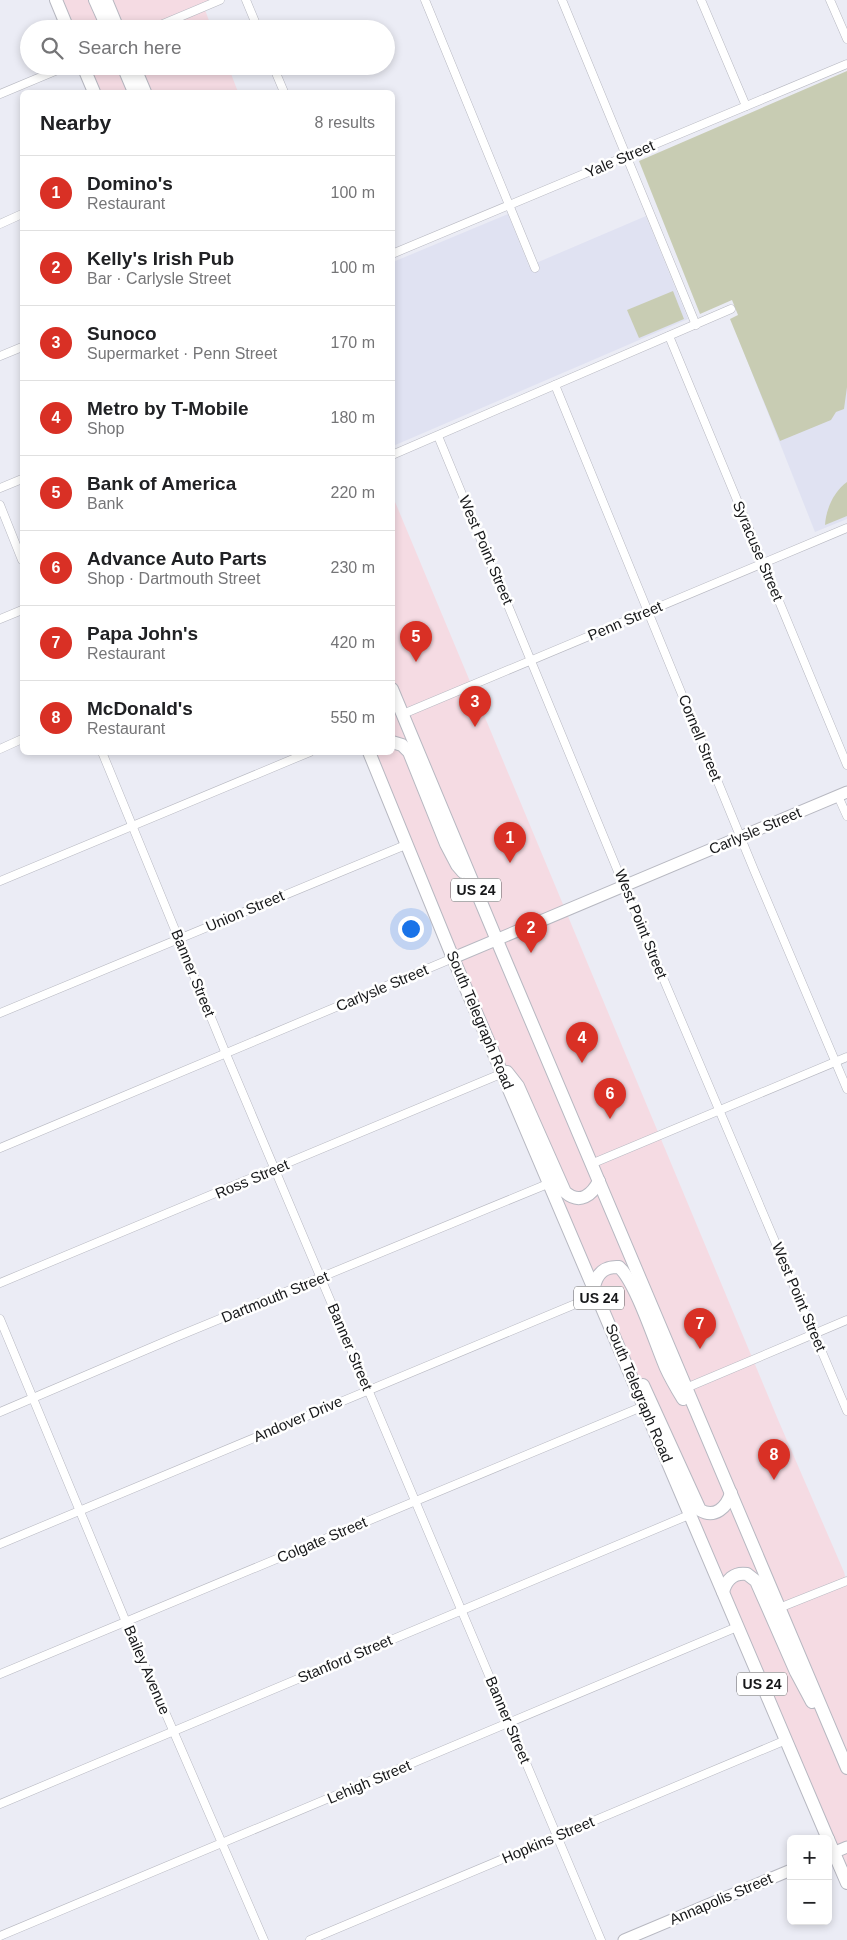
<!DOCTYPE html>
<html lang="en">
<head>
<meta charset="utf-8">
<style>
  body { margin:0; font-family:Helvetica,sans-serif; background:#f2f2f2; color:#202124 }
  .controls { position:absolute; right:15px; bottom:15px; display:grid; overflow:hidden; border-radius:8px; box-shadow:0 2px 8px #0003 }
  .controls button { width:45px; height:45px; display:grid; place-items:center; padding:0; border:0; border-bottom:1px solid #e0e0e0; background:#fff; color:#202124; font:25px sans-serif }
  .you { position:absolute; left:410px; top:928px; width:18px; height:18px; margin:-12px; border:4px solid #fff; border-radius:50%; background:#1a73e8; box-shadow:0 0 0 8px #1a73e833 }
  .badge { display:grid; place-items:center; width:32px; height:32px; border-radius:50%; background:#d93025; color:#fff; font-size:16px; font-weight:700 }
  .pin { position:absolute; translate:-50% -41px; filter:drop-shadow(0 1px 2px #0008) }
  .pin::after { content:''; position:absolute; top:26px; width:18px; height:15px; background:inherit; clip-path:polygon(0 0,100% 0,50% 100%) }
  .list { margin:0; padding:0; list-style:none }
  h2 { display:flex; justify-content:space-between; align-items:center; height:65px; margin:0; padding:0 20px; font-size:21px }
  h2 small { font-size:16px; font-weight:400; color:#757577 }
  .list li { display:grid; grid-template-columns:32px 1fr auto; gap:15px; align-items:center; box-sizing:border-box; height:75px; padding:0 20px; border-top:1px solid #e0e0e0 }
  .list b { display:block; font-size:19px; white-space:nowrap }
  .list p { margin:0; font-size:16px; white-space:nowrap; color:#757577 }
  .list em { font-size:16px; font-style:normal; color:#757577 }
  .icon { flex:none; width:28px; height:28px; fill:none; stroke:currentColor; stroke-width:2; stroke-linecap:round; stroke-linejoin:round }
  .map { position:relative; flex:none; width:847px; height:1940px; overflow:hidden }
  .search { position:absolute; background:#fff; box-shadow:0 2px 8px #0003; left:20px; top:20px; width:375px; height:55px; display:flex; align-items:center; gap:12px; box-sizing:border-box; padding:0 18px; border-radius:28px; color:#757577; font-size:19px }
  .panel { position:absolute; background:#fff; box-shadow:0 2px 8px #0003; left:20px; top:90px; width:375px; height:665px; border-radius:8px }
  .map>svg:first-child { display:block }
</style>
</head>
<body>
<div class="map">
<svg width="847" height="1940" viewBox="0 0 847 1940">
  <rect width="100%" height="100%" fill="#ebecf5"/>
  <g fill="#f5dbe3">
    <polygon points="56,0 220,0 204,7 212,29 68,29"/>
    <polygon points="83,66 228,66 238,92 94,92"/>
    <polygon points="393,497 779,1422 844,1572 847,1583 847,1884 368,753 392,752"/>
  </g>
  <g fill="#e0e2f2">
    <polygon points="508,214 529,266 646,216 688,319 393,446 393,262"/>
    <polygon points="847,295 847,519 815,532 739,340"/>
  </g>
  <g fill="#c8ccb3">
    <polygon points="847,71 847,387 844,409 836,412 831,420 780,441 730,319 738,315 732,300 700,314 639,161"/>
    <polygon points="673,291 684,319 639,338 627,310"/>
    <path d="M847,482V516L825,525C826,509 834,491 847,482Z"/>
  </g>
  <g fill="none" stroke-linecap="round" stroke-linejoin="round">
    <defs>
      <g id="street">
        <polyline points="246,0 258,29"/>
        <polyline points="425,0 535,268"/>
        <polyline points="562,0 696,325"/>
        <polyline points="701,0 746,106"/>
        <polyline points="830,0 847,39"/>
        <polyline points="151,29 220,0"/>
        <polyline points="273,66 284,92"/>
        <polyline points="0,94 67,66"/>
        <polyline points="0,224 22,214"/>
        <polyline points="392,254 847,64"/>
        <polyline points="669,336 847,765"/>
        <polyline points="0,356 22,347"/>
        <polyline points="555,385 754,870 847,1089"/>
        <polyline points="438,436 624,886 847,1411"/>
        <polyline points="392,455 731,309"/>
        <polyline points="0,488 22,479"/>
        <polyline points="0,505 22,560"/>
        <polyline points="0,619 22,610"/>
        <polyline points="403,714 847,528"/>
        <polyline points="0,749 22,739"/>
        <polyline points="102,752 226,1054 601,1940"/>
        <polyline points="838,796 847,816"/>
        <polyline points="0,881 310,752"/>
        <polyline points="0,1013 408,844"/>
        <polyline points="0,1148 453,958"/>
        <polyline points="591,1164 847,1057"/>
        <polyline points="0,1283 503,1073"/>
        <polyline points="0,1319 126,1622 264,1940"/>
        <polyline points="686,1388 847,1320"/>
        <polyline points="0,1412 176,1337 550,1183"/>
        <polyline points="0,1544 597,1295"/>
        <polyline points="779,1608 847,1581"/>
        <polyline points="0,1674 644,1406"/>
        <polyline points="0,1804 689,1515"/>
        <polyline points="0,1936 737,1627"/>
        <polyline points="310,1940 786,1740"/>
      </g>
      <g id="secondary">
        <polyline points="453,958 847,792"/>
        <polyline points="828,1855 847,1847"/>
        <polyline points="624,1940 791,1870"/>
      </g>
      <g id="primary">
        <polyline points="56,0 68,29"/>
        <polyline points="95,0 108,29"/>
        <polyline points="106,0 118,29"/>
        <polyline points="83,66 94,92"/>
        <polyline points="123,66 134,92"/>
        <polyline points="134,66 145,92"/>
        <polyline points="392,689 501,950 847,1768"/>
        <polyline points="392,742 402,745 409,752 446,844 457,865 463,872"/>
        <polyline points="369,752 453,958 828,1839"/>
        <path d="M507,1072L518,1086L565,1192C580,1205 592,1195 599,1181"/>
        <path d="M594,1287C597,1273 605,1266 619,1267C636,1282 656,1345 666,1368C671,1379 677,1389 683,1399"/>
        <path d="M643,1385L700,1510C715,1519 727,1507 731,1493"/>
        <path d="M723,1592C726,1580 734,1572 747,1574L756,1581L796,1672L812,1702"/>
        <polyline points="828,1839 847,1883"/>
      </g>
    </defs>
    <use href="#street" stroke="#b7b8c1" stroke-width="9"/>
    <use href="#secondary" stroke="#b7b8c1" stroke-width="13"/>
    <use href="#primary" stroke="#b7b8c1" stroke-width="14"/>
    <use href="#street" stroke="#fff" stroke-width="8"/>
    <use href="#secondary" stroke="#fff" stroke-width="11"/>
    <use href="#primary" stroke="#fff" stroke-width="12"/>
  </g>
  <g text-anchor="middle" stroke-width="5" stroke-linejoin="round" paint-order="stroke">
    <g fill="#fff" stroke="#5c5d5e" stroke-width="1">
      <rect x="451" y="878.5" width="50" height="23" rx="4"/>
      <rect x="574" y="1286.5" width="50" height="23" rx="4"/>
      <rect x="737" y="1672.5" width="50" height="23" rx="4"/>
    </g>
    <g font-size="14" font-weight="bold" fill="#161719">
      <text x="476" y="895">US 24</text>
      <text x="599" y="1303">US 24</text>
      <text x="762" y="1689">US 24</text>
    </g>
    <g font-size="15" fill="#161719" stroke="#fff">
      <text transform="translate(620 159) rotate(-23)" y="5">Yale Street</text>
      <text transform="translate(486 550) rotate(67)" y="5">West Point Street</text>
      <text transform="translate(758 551) rotate(67)" y="5">Syracuse Street</text>
      <text transform="translate(625 621) rotate(-23)" y="5">Penn Street</text>
      <text transform="translate(700 738) rotate(68)" y="5">Cornell Street</text>
      <text transform="translate(755 831) rotate(-23)" y="5">Carlysle Street</text>
      <text transform="translate(245 911) rotate(-23)" y="5">Union Street</text>
      <text transform="translate(641 924) rotate(68)" y="5">West Point Street</text>
      <text transform="translate(193 973) rotate(68)" y="5">Banner Street</text>
      <text transform="translate(382 988) rotate(-23)" y="5">Carlysle Street</text>
      <text transform="translate(480 1020) rotate(67)" y="5">South Telegraph Road</text>
      <text transform="translate(252 1179) rotate(-23)" y="5">Ross Street</text>
      <text transform="translate(275 1297) rotate(-22)" y="5">Dartmouth Street</text>
      <text transform="translate(799 1297) rotate(67)" y="5">West Point Street</text>
      <text transform="translate(350 1347) rotate(67)" y="5">Banner Street</text>
      <text transform="translate(639 1393) rotate(67)" y="5">South Telegraph Road</text>
      <text transform="translate(298 1419) rotate(-23)" y="5">Andover Drive</text>
      <text transform="translate(322 1540) rotate(-23)" y="5">Colgate Street</text>
      <text transform="translate(345 1659) rotate(-23)" y="5">Stanford Street</text>
      <text transform="translate(147 1670) rotate(67)" y="5">Bailey Avenue</text>
      <text transform="translate(508 1720) rotate(67)" y="5">Banner Street</text>
      <text transform="translate(369 1782) rotate(-23)" y="5">Lehigh Street</text>
      <text transform="translate(548 1840) rotate(-23)" y="5">Hopkins Street</text>
      <text transform="translate(721 1899) rotate(-23)" y="5">Annapolis Street</text>
    </g>
  </g>
</svg>
<div class="controls">
<button>+</button>
<button>−</button>
</div>
<div class="you"></div>
<div class="pin badge" style="left:510px;top:863px">1</div>
<div class="pin badge" style="left:531px;top:953px">2</div>
<div class="pin badge" style="left:475px;top:727px">3</div>
<div class="pin badge" style="left:582px;top:1063px">4</div>
<div class="pin badge" style="left:416px;top:662px">5</div>
<div class="pin badge" style="left:610px;top:1119px">6</div>
<div class="pin badge" style="left:700px;top:1349px">7</div>
<div class="pin badge" style="left:774px;top:1480px">8</div>
<div class="search"><svg class="icon" aria-label="search" viewBox="0 0 24 24"><circle cx="10" cy="10" r="6"/><path d="M15 15l6 6"/></svg>Search here</div>
<section class="panel">
<h2>Nearby<small>8 results</small></h2>
<ul class="list">
<li><span class="badge">1</span><div><b>Domino's</b><p>Restaurant</p></div><em>100 m</em></li>
<li><span class="badge">2</span><div><b>Kelly's Irish Pub</b><p>Bar · Carlysle Street</p></div><em>100 m</em></li>
<li><span class="badge">3</span><div><b>Sunoco</b><p>Supermarket · Penn Street</p></div><em>170 m</em></li>
<li><span class="badge">4</span><div><b>Metro by T-Mobile</b><p>Shop</p></div><em>180 m</em></li>
<li><span class="badge">5</span><div><b>Bank of America</b><p>Bank</p></div><em>220 m</em></li>
<li><span class="badge">6</span><div><b>Advance Auto Parts</b><p>Shop · Dartmouth Street</p></div><em>230 m</em></li>
<li><span class="badge">7</span><div><b>Papa John's</b><p>Restaurant</p></div><em>420 m</em></li>
<li><span class="badge">8</span><div><b>McDonald's</b><p>Restaurant</p></div><em>550 m</em></li>
</ul>
</section>
</div>
</body>
</html>
